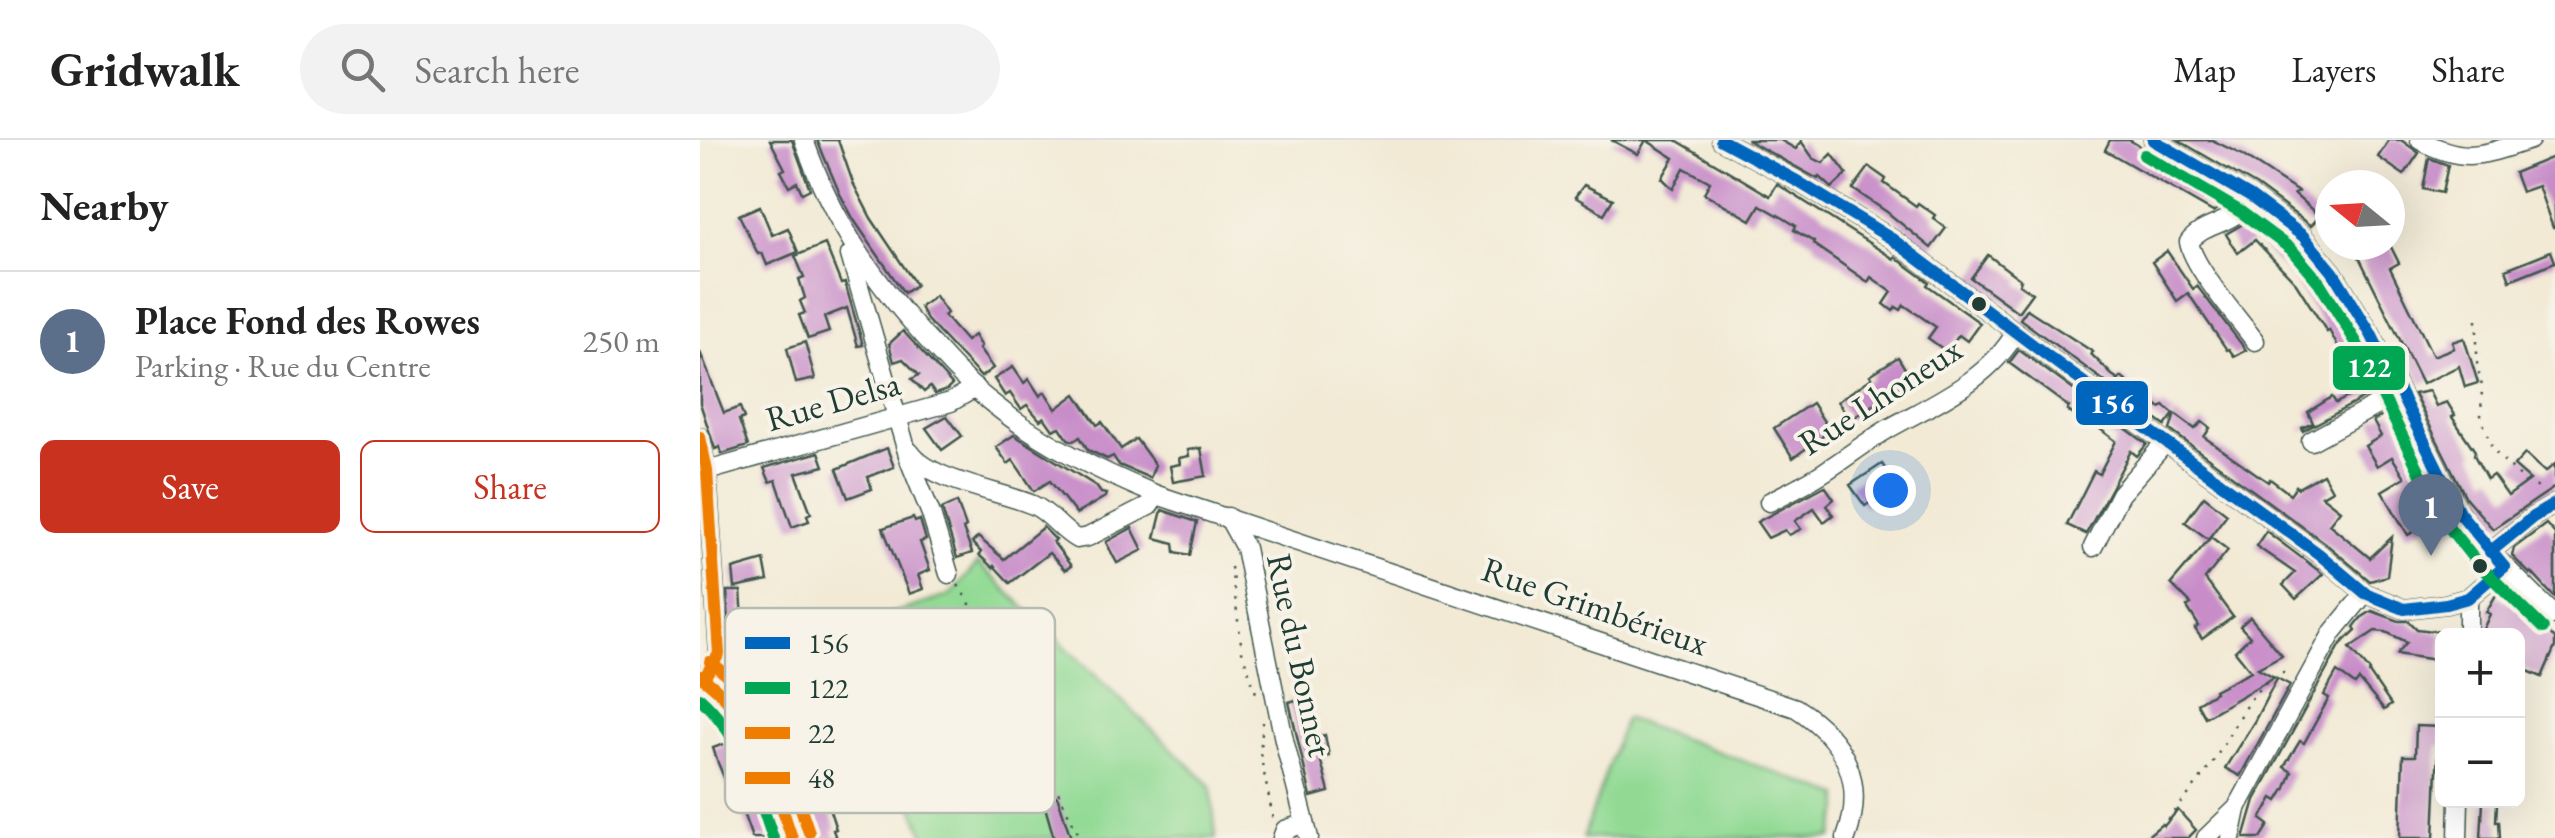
<!DOCTYPE html>
<html lang="en">
<head>
<meta charset="utf-8">
<style>
  body { margin:0; font-family:"EB Garamond",serif; background:#f2f2f2; color:#222 }
  .controls { position:absolute; right:30px; bottom:30px; display:grid; overflow:hidden; border-radius:15px; box-shadow:0 10px 40px #0002 }
  .controls button { width:90px; height:90px; display:grid; place-items:center; padding:0; border:0; border-bottom:2px solid #e0e0e0; background:#fff; color:#222; font:50px sans-serif }
  .compass { position:absolute; left:1615px; top:30px; width:90px; height:90px; border-radius:50%; background:#fff; box-shadow:0 10px 40px #0002; rotate:288deg }
  .you { position:absolute; left:1190px; top:350px; width:35px; height:35px; margin:-25px; border:8px solid #fff; border-radius:50%; background:#1a73e8; box-shadow:0 0 0 15px #1a73e833 }
  .badge { display:grid; place-items:center; width:65px; height:65px; border-radius:50%; background:#c8321e; color:#fff; font-size:32px; font-weight:700 }
  .pin { position:absolute; translate:-50% -82px; filter:drop-shadow(0 2px 5px #0008) }
  .pin::after { content:''; position:absolute; top:52px; width:35px; height:30px; background:inherit; clip-path:polygon(0 0,100% 0,50% 100%) }
  .list { margin:0; padding:0; list-style:none }
  h2 { display:flex; justify-content:space-between; align-items:center; height:130px; margin:0; padding:0 40px; font-size:42px }
  h2 small { font-size:32px; font-weight:400; color:#767676 }
  .list li { display:grid; grid-template-columns:65px 1fr auto; gap:30px; align-items:center; box-sizing:border-box; height:140px; padding:0 40px; border-top:2px solid #e0e0e0 }
  .list b { display:block; font-size:38px; white-space:nowrap }
  .list p { margin:0; font-size:32px; white-space:nowrap; color:#767676 }
  .list em { font-size:32px; font-style:normal; color:#767676 }
  .actions { display:flex; gap:20px; padding:30px 40px }
  .actions a { flex:1; padding:22px 0; border:2px solid #c8321e; border-radius:15px; text-align:center; font-size:35px; color:#c8321e }
  .actions .main { background:#c8321e; color:#fff }
  .icon { flex:none; width:55px; height:55px; fill:none; stroke:currentColor; stroke-width:2; stroke-linecap:round; stroke-linejoin:round }
  .map { position:relative; flex:none; width:1855px; height:698px; overflow:hidden }
  header { display:flex; align-items:center; gap:60px; box-sizing:border-box; height:140px; padding:0 50px; background:#fff; border-bottom:2px solid #e0e0e0 }
  header strong { font-size:48px }
  nav { display:flex; gap:55px; margin-inline-start:auto; font-size:35px }
  .search { width:700px; height:90px; background:#f2f2f2; display:flex; align-items:center; gap:25px; box-sizing:border-box; padding:0 35px; border-radius:55px; color:#767676; font-size:38px }
  main { display:flex }
  aside { flex:1; background:#fff }
  .map>svg:first-child { display:block }
</style>
</head>
<body>
<header>
<strong>Gridwalk</strong>
<div class="search"><svg class="icon" aria-label="search" viewBox="0 0 24 24"><circle cx="10" cy="10" r="6"/><path d="M15 15l6 6"/></svg>Search here</div>
<nav><a>Map</a><a>Layers</a><a>Share</a></nav>
</header>
<main>
<aside>
<h2>Nearby<small></small></h2>
<ul class="list">
<li><span class="badge" style="background:#5c6f8a">1</span><div><b>Place Fond des Rowes</b><p>Parking · Rue du Centre</p></div><em>250 m</em></li>
</ul>
<div class="actions"><a class="main">Save</a><a>Share</a></div>
</aside>
<div class="map">
<svg width="1855" height="698" viewBox="0 0 1855 698">
  <rect width="100%" height="100%" fill="#f7f3e8"/>
  <filter id="ink" filterUnits="userSpaceOnUse"><feTurbulence type="fractalNoise" baseFrequency=".01" numOctaves="2"/><feDisplacementMap in="SourceGraphic" scale="20" xChannelSelector="R" yChannelSelector="G"/><feConvolveMatrix kernelMatrix="1 2 1 2 8 2 1 2 1" color-interpolation-filters="sRGB"/></filter>
  <filter id="wash" filterUnits="userSpaceOnUse"><feTurbulence type="fractalNoise" baseFrequency=".0048" numOctaves="4" result="noise"/><feDisplacementMap in="SourceGraphic" scale="40" xChannelSelector="R" yChannelSelector="G"/><feGaussianBlur stdDeviation="2.25" result="paint"/><feColorMatrix in="noise" values="0 0 0 0 0 0 0 0 0 0 0 0 0 0 0 0 0 1.4 0 .05"/><feComposite in="paint" operator="in"/></filter>
  <g filter="url(#wash)">
    <rect width="100%" height="100%" fill="#f2ead5"/>
    <g fill="#92da94" stroke="#588c64" stroke-width="2.5">
      <polygon points="278,423 511,646 516,698 226,698 201,639 253,618 182,477 250,455"/>
      <polygon points="925,578 1140,656 1140,670 1132,698 883,698"/>
    </g>
    <g id="blocks">
      <g fill="#c88dc9">
        <polygon points="70,0 92,0 110,49 102,53 97,42 89,46 81,31 85,29"/>
        <polygon points="117,0 138,0 153,43 171,78 216,145 204,153 154,80 140,54"/>
        <polygon points="911,0 976,0 1070,56 1077,44 1194,119 1195,117 1229,142 1227,145 1280,183 1267,201 1259,195 1247,212 1228,198 1236,187 1204,165 1201,170 1196,167 1193,171 1184,164 1192,152 1171,137 1168,142 1113,104 1114,102 1094,90 1096,86 1085,79 1060,65 1051,80 1004,53 1010,42 984,28 973,49 962,38 974,18 946,0 938,14"/>
        <polygon points="1047,0 1080,0 1096,9 1101,1 1113,18 1123,23 1132,14 1147,34 1132,48 1120,37 1118,39"/>
        <polygon points="1410,0 1429,0 1532,61 1513,72 1405,10"/>
        <polygon points="1478,0 1512,0 1542,15 1598,52 1594,54 1619,76 1611,86 1557,46"/>
        <polygon points="1689,0 1701,0 1719,13 1704,35 1678,17"/>
        <polygon points="1855,16 1855,88 1853,88 1838,46 1821,52 1814,33"/>
        <polygon points="1729,18 1748,25 1742,53 1723,49"/>
        <polygon points="1169,27 1186,39 1184,43 1216,66 1218,63 1235,75 1233,78 1246,88 1231,108 1187,72 1153,49"/>
        <polygon points="884,45 913,59 904,74 875,57"/>
        <polygon points="60,66 72,95 88,88 98,112 67,125 62,113 58,114 39,75"/>
        <polygon points="1553,75 1587,101 1620,138 1620,142 1644,182 1647,179 1682,248 1603,291 1602,288 1613,283 1608,272 1632,257 1636,263 1661,250 1629,190 1627,192 1596,143 1555,100 1538,113 1527,96 1526,94 1543,84"/>
        <polygon points="125,104 141,144 145,143 163,205 158,206 147,168 124,177 129,192 108,199 99,175 105,173 100,161 105,158 99,139 104,137 95,116"/>
        <polygon points="1653,105 1690,105 1699,123 1690,128 1733,216 1754,208 1752,202 1764,198 1778,243 1765,247 1759,226 1722,244"/>
        <polygon points="1467,111 1493,149 1497,146 1546,210 1534,216 1529,209 1527,210 1488,153 1477,161 1452,122"/>
        <polygon points="1851,111 1855,122 1810,140 1806,129"/>
        <polygon points="1288,115 1321,140 1319,144 1332,153 1318,172 1271,138"/>
        <polygon points="235,156 247,173 244,176 266,201 274,195 281,207 279,209 293,228 281,237 227,180 220,167"/>
        <polygon points="1327,169 1393,212 1391,214 1418,241 1421,237 1460,268 1464,266 1474,274 1465,286 1320,179"/>
        <polygon points="203,191 252,245 247,250 235,254 230,247 224,252 212,239 219,235 203,219 194,222 189,204"/>
        <polygon points="105,202 115,239 96,243 87,208"/>
        <polygon points="1319,210 1447,304 1437,316 1431,311 1386,394 1367,385 1394,331 1399,334 1416,301 1383,276 1380,280 1367,270 1369,267 1309,223"/>
        <polygon points="0,212 24,273 40,267 44,278 39,280 48,306 22,314 20,307 15,309 0,263"/>
        <polygon points="1198,217 1212,240 1150,280 1138,261 1172,238 1170,235"/>
        <polygon points="313,227 324,243 329,239 340,256 345,252 356,269 376,254 397,285 402,282 421,309 436,299 455,325 450,338 419,325 413,316 407,319 388,310 380,297 373,301 368,299 360,287 353,290 344,277 340,280 327,265 321,269 310,253 305,256 294,239"/>
        <polygon points="1729,251 1736,266 1747,262 1755,275 1752,277 1775,311 1774,315 1787,339 1793,335 1808,356 1830,340 1814,326 1825,314 1845,332 1855,324 1855,347 1793,389 1766,358 1714,254"/>
        <polygon points="1112,263 1130,291 1093,318 1074,288"/>
        <polygon points="1692,271 1744,374 1708,395 1682,351 1705,337 1692,317 1677,326 1665,306 1681,296 1673,281"/>
        <polygon points="1475,274 1495,289 1502,282 1510,288 1504,297 1568,342 1570,339 1590,354 1596,346 1598,348 1623,334 1632,350 1622,356 1640,370 1629,384 1670,418 1692,397 1687,436 1670,441 1626,404 1470,290"/>
        <polygon points="247,276 262,296 242,310 226,288"/>
        <polygon points="314,295 396,346 401,353 406,354 405,357 376,374 350,341 334,351 313,320 308,324 296,307"/>
        <polygon points="187,308 194,327 168,337 172,349 148,358 137,329"/>
        <polygon points="501,308 506,336 473,342 470,326 480,324 479,318 489,316 488,310"/>
        <polygon points="119,312 124,326 96,333 111,373 107,375 109,381 92,387 76,340 70,342 64,328"/>
        <polygon points="1182,324 1200,349 1186,360 1182,355 1165,366 1150,345"/>
        <polygon points="1125,346 1134,359 1127,365 1133,375 1124,382 1114,368 1095,381 1101,389 1089,395 1085,390 1068,398 1057,382"/>
        <polygon points="1504,356 1527,374 1508,399 1485,382"/>
        <polygon points="257,362 266,387 263,389 272,413 257,418 242,369"/>
        <polygon points="462,370 497,382 490,415 475,412 474,403 455,398"/>
        <polygon points="213,378 215,382 220,380 226,400 220,402 230,430 218,435 223,449 209,454 183,388"/>
        <polygon points="1846,384 1855,394 1855,458 1831,432 1830,434 1812,416 1814,408"/>
        <polygon points="343,387 356,400 353,402 371,426 365,430 349,413 310,443 294,426 293,428 279,415 281,412 272,403 278,397 304,419"/>
        <polygon points="432,388 443,410 417,423 406,402"/>
        <polygon points="1566,391 1623,434 1596,459 1583,445 1595,433 1556,406"/>
        <polygon points="1511,397 1528,410 1505,439 1533,477 1502,499 1495,489 1499,486 1487,467 1491,464 1471,444"/>
        <polygon points="64,420 68,441 35,448 33,429"/>
        <polygon points="27,451 41,451 44,494 51,520 73,508 83,525 72,531 74,535 60,542 66,555 49,564 36,544 29,521 31,513"/>
        <polygon points="1796,455 1830,472 1855,499 1855,507 1842,537 1818,527 1818,496 1780,496 1790,474 1786,472"/>
        <polygon points="1672,471 1699,481 1709,481 1717,489 1742,492 1742,521 1697,514 1707,502 1686,492 1675,491 1650,508 1670,531 1669,533 1691,565 1684,570 1659,540 1655,545 1637,532 1624,555 1629,558 1604,603 1600,601 1584,627 1592,632 1586,648 1578,661 1573,658 1561,679 1569,685 1561,698 1544,698 1555,660 1641,504 1656,490 1654,487 1661,478"/>
        <polygon points="1550,477 1582,515 1558,528 1574,537 1505,577 1497,563 1515,552 1514,550 1551,531 1535,511 1550,497 1540,486"/>
        <polygon points="185,530 192,542 171,554 190,595 167,605 165,600 114,622 136,689 133,690 136,698 116,698 83,610 64,571 82,562 88,574 86,575 102,607 123,599 121,593 145,583 131,559"/>
        <polygon points="1577,538 1590,545 1540,636 1525,628 1554,582"/>
        <polygon points="603,558 612,598 625,595 629,616 620,618 629,652 611,657 589,562"/>
        <polygon points="1716,586 1742,587 1742,606 1738,606 1734,698 1700,698 1703,616 1715,616"/>
        <polygon points="32,601 53,657 62,654 71,677 63,680 70,698 52,698 42,670 38,671 18,623 13,608"/>
        <polygon points="356,656 358,658 371,698 354,698 343,660"/>
        <polygon points="1783,662 1797,663 1796,681 1799,681 1800,698 1781,698"/>
        <polygon points="1478,670 1496,690 1488,698 1445,698 1462,684 1464,686"/>
      </g>
    </g>
  </g>
  <g filter="url(#ink)">
    <use href="#blocks" fill-opacity="0" stroke="#3f574c" stroke-width="2.5"/>
    <g fill="none" stroke-linecap="round" stroke-linejoin="round">
      <defs>
        <g id="minor">
          <path d="M104,0C133,84 177,146 237,210C254,229 272,248 292,263C341,303 399,331 457,355L1096,568C1144,599 1167,641 1146,698"/>
          <polyline points="1021,0 1097,41 1192,99 1361,226 1619,414 1665,453 1704,469 1746,464 1768,458 1804,427"/>
          <polyline points="1453,0 1551,57 1603,96 1633,132 1671,194 1759,372 1790,412 1855,476"/>
          <path d="M1720,0C1766,25 1784,14 1830,0"/>
          <path d="M1551,57C1546,64 1541,71 1533,76C1517,86 1501,87 1489,102C1493,127 1538,178 1555,201"/>
          <polyline points="150,115 210,322 231,374 249,434"/>
          <polyline points="0,297 7,331 19,514 4,538"/>
          <polyline points="1611,301 1699,253"/>
          <path d="M210,312C229,341 301,351 333,365C351,373 360,390 377,399L388,397L449,366L457,355"/>
          <polyline points="7,331 251,262 275,248"/>
          <path d="M1069,362C1088,352 1107,343 1124,332C1146,318 1166,302 1188,289C1234,263 1289,240 1316,192"/>
          <polyline points="528,377 545,408 584,600 609,698"/>
          <polyline points="1393,407 1420,354 1466,302"/>
          <polyline points="1790,412 1833,377 1855,364"/>
          <polyline points="1768,458 1768,496"/>
          <path d="M0,536C56,566 72,643 92,698"/>
          <polyline points="582,698 585,690 605,683"/>
          <polyline points="1506,698 1537,668 1633,492 1665,453"/>
          <polyline points="1531,698 1537,669"/>
          <polyline points="1758,698 1759,660"/>
        </g>
      </defs>
      <use href="#minor" stroke="#3f574c" stroke-width="21"/>
      <g stroke="#3f574c" stroke-width="2.5" stroke-dasharray="2.5 8" stroke-linecap="butt">
        <polyline points="1777,180 1777,225 1782,246 1781,277 1793,310 1818,335 1843,351"/>
        <polyline points="531,427 542,511 557,556"/>
        <polyline points="258,445 292,499 325,584 379,695"/>
        <polyline points="563,582 560,613 573,678"/>
        <path d="M1467,680C1483,662 1498,643 1512,623C1533,594 1552,535 1592,530"/>
      </g>
      <use href="#minor" stroke="#fff" stroke-width="18"/>
      <defs>
        <g id="bus-1">
          <polyline points="1021,0 1097,41 1192,99 1361,226 1619,414 1665,453 1704,469 1746,464 1768,458 1804,427"/>
          <polyline points="1453,0 1551,57 1603,96 1633,132 1671,194 1759,372 1804,427"/>
          <polyline points="1790,412 1833,377 1855,364"/>
        </g>
        <g id="bus-2">
          <polyline points="1444,15 1541,72 1591,109 1619,142 1656,202 1744,381 1778,424 1843,488"/>
          <path d="M0,558C41,595 56,648 73,698"/>
        </g>
        <g id="bus-3">
          <polyline points="0,297 7,331 19,514 4,538"/>
          <path d="M0,536C57,576 71,636 92,698"/>
        </g>
        <path id="bus-4" d="M10,522C71,564 86,626 109,692"/>
      </defs>
      <use href="#bus-1" stroke="#f7f3e8" stroke-width="20"/>
      <use href="#bus-2" stroke="#f7f3e8" stroke-width="20"/>
      <use href="#bus-3" stroke="#f7f3e8" stroke-width="20"/>
      <use href="#bus-4" stroke="#f7f3e8" stroke-width="20"/>
      <use href="#bus-1" stroke="#0065bd" stroke-width="12"/>
      <use href="#bus-2" stroke="#00a651" stroke-width="12"/>
      <use href="#bus-3" stroke="#ef7d00" stroke-width="12"/>
      <use href="#bus-4" stroke="#ef7d00" stroke-width="12"/>
    </g>
  </g>
  <g fill="#1f3d34" stroke="#f7f3e8" stroke-width="4">
    <circle cx="1279" cy="164" r="9"/>
    <circle cx="1780" cy="426" r="9"/>
  </g>
  <g text-anchor="middle" stroke-width="8" stroke-linejoin="round" paint-order="stroke">
    <g font-size="35" fill="#1f3d34" stroke="#f7f3e8">
      <text transform="translate(1180 256) rotate(-33)" y="12">Rue Lhoneux</text>
      <text transform="translate(133 261) rotate(-16)" y="12">Rue Delsa</text>
      <text transform="translate(895 466) rotate(19)" y="12">Rue Grimbérieux</text>
      <text transform="translate(600 515) rotate(78)" y="12">Rue du Bonnet</text>
    </g>
  </g>
  <rect x="25" y="468" width="330" height="205" rx="15" fill="#f7f3e8" stroke="#b6bcb2" stroke-width="2.5"/>
  <rect x="45" y="497" width="45" height="12" fill="#0065bd"/>
  <rect x="45" y="542" width="45" height="12" fill="#00a651"/>
  <rect x="45" y="587" width="45" height="12" fill="#ef7d00"/>
  <rect x="45" y="632" width="45" height="12" fill="#ef7d00"/>
  <g font-size="28" fill="#1f3d34">
    <text x="108" y="513">156</text>
    <text x="108" y="558">122</text>
    <text x="108" y="603">22</text>
    <text x="108" y="648">48</text>
  </g>
  <g stroke="#f7f3e8" stroke-width="4">
    <rect x="1631" y="204" width="76" height="48" rx="10" fill="#00a651"/>
    <rect x="1374" y="239" width="76" height="48" rx="10" fill="#0065bd"/>
  </g>
  <g font-size="28" text-anchor="middle" font-weight="bold" fill="#fff">
    <text x="1669" y="237">122</text>
    <text x="1412" y="273">156</text>
  </g>
</svg>
<div class="controls">
<button>+</button>
<button>−</button>
</div>
<svg class="compass" viewBox="-18 -18 36 36"><path d="M0-13l5 13h-10z" fill="#e53935"/><path d="M0 13l5-13h-10z" fill="#767676"/></svg>
<div class="you"></div>
<div class="pin badge" style="left:1731px;top:416px;background:#5c6f8a">1</div>
</div>
</main>
</body>
</html>
